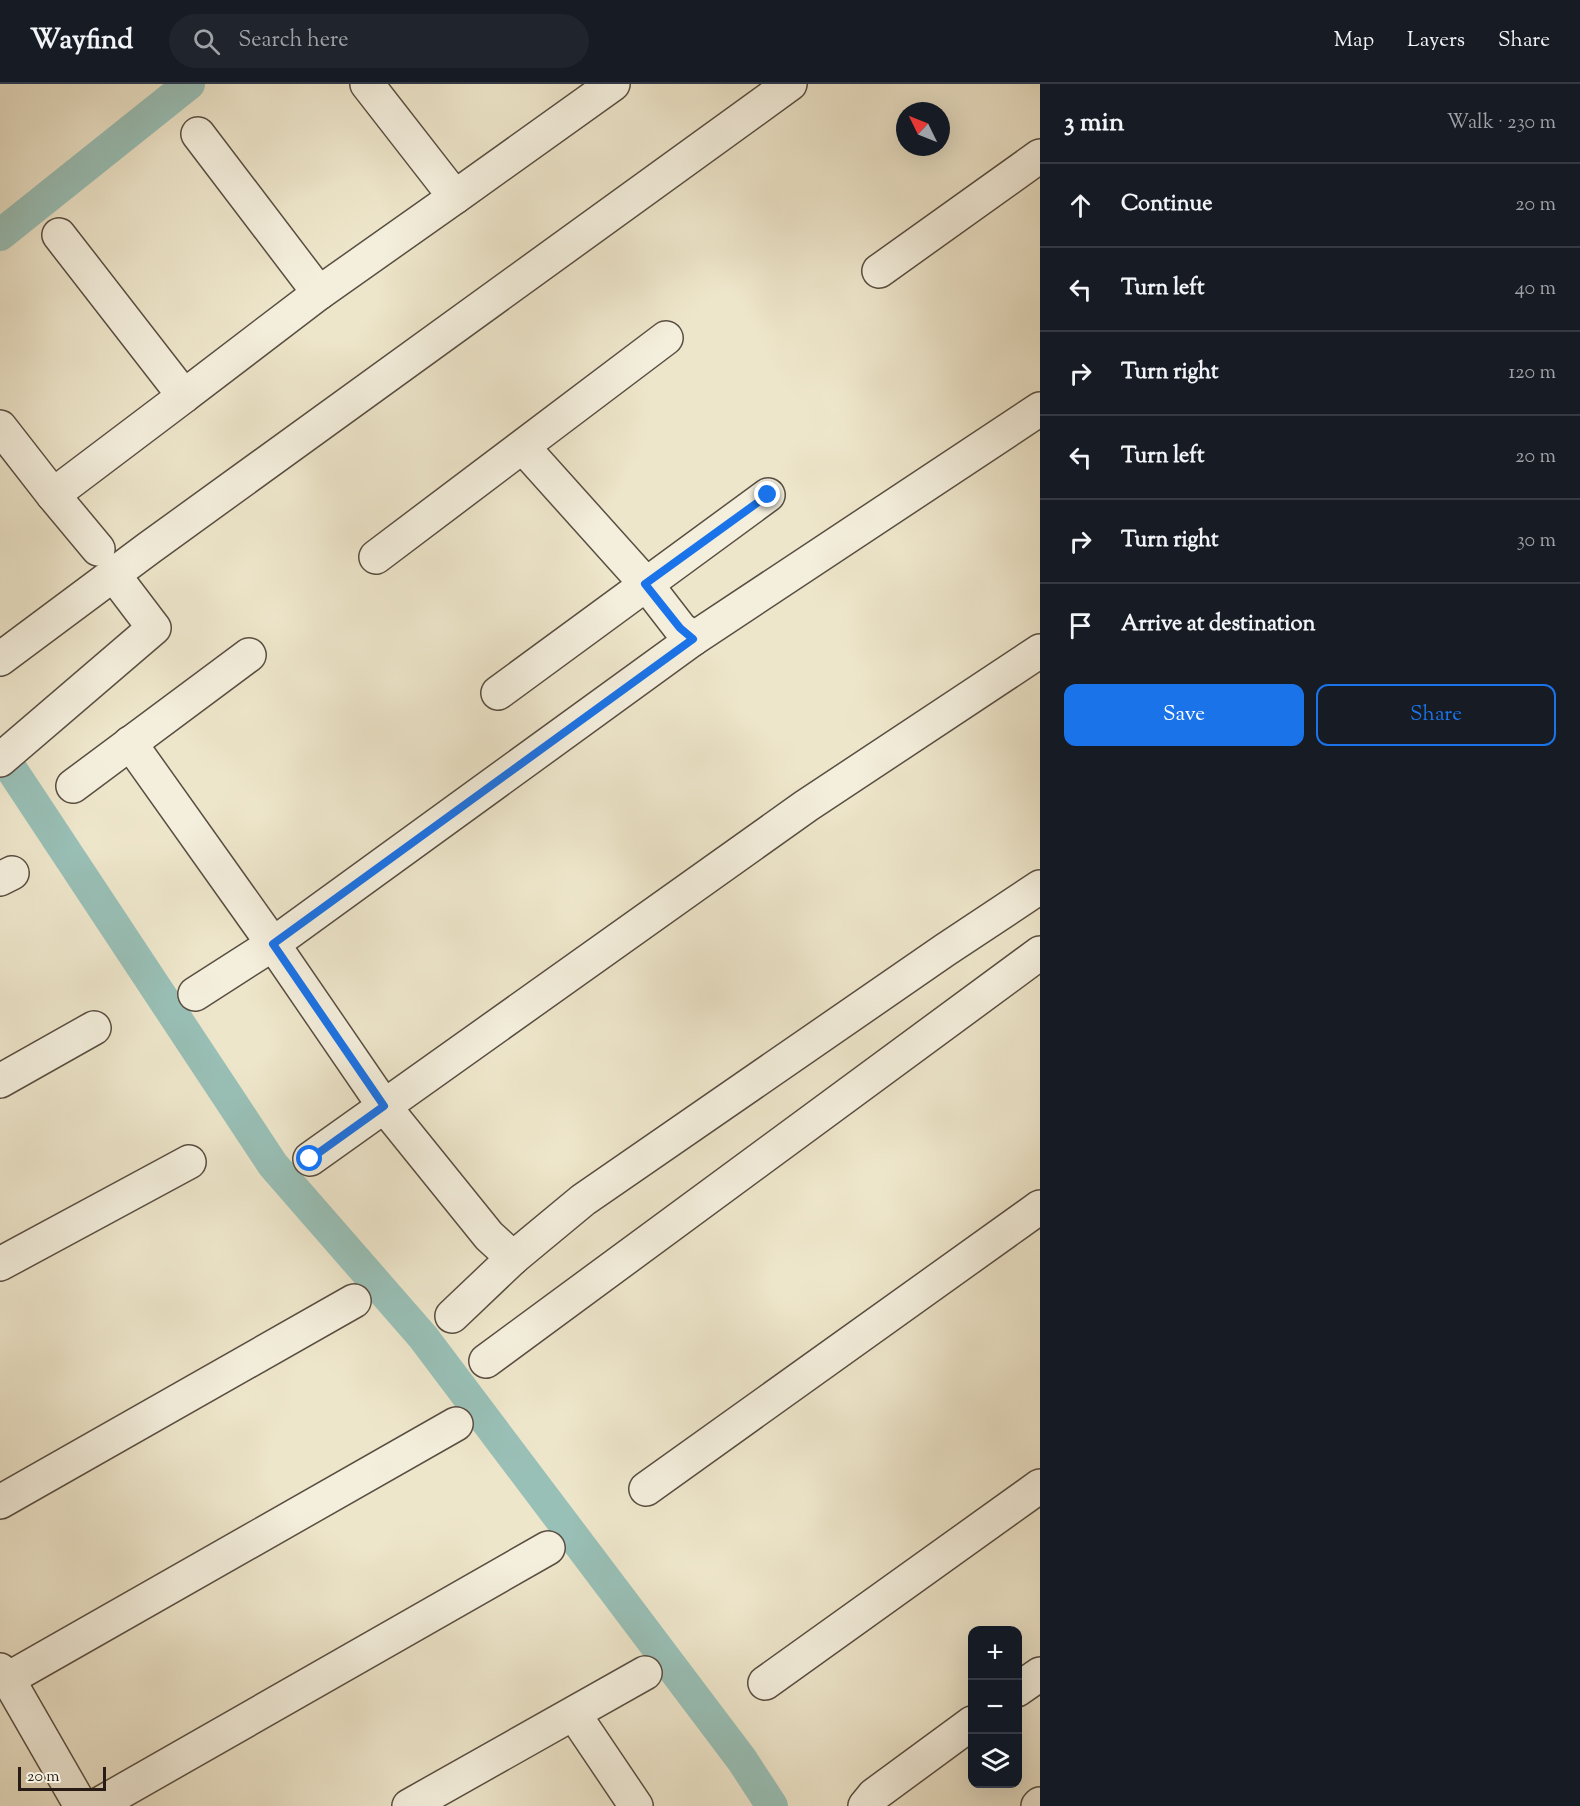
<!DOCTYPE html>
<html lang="en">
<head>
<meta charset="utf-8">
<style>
  body { margin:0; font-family:"Sorts Mill Goudy",serif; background:#20242c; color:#f1f3f6 }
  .controls { position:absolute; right:18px; bottom:18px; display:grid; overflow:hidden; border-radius:12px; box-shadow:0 6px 24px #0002 }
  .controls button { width:54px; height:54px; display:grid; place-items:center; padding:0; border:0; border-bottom:2px solid #363941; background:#171b24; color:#f1f3f6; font:30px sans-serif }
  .compass { position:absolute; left:896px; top:18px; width:54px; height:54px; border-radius:50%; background:#171b24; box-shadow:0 6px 24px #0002; rotate:313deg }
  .scale { position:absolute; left:18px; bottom:15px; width:88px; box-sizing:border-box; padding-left:6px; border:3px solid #271b15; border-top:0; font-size:16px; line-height:21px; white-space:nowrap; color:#271b15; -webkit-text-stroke:4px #f4efdd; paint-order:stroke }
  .stop { position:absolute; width:18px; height:18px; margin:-14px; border:4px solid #1a73e8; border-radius:50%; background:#fff }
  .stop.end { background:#1a73e8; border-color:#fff; box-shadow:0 2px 6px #0008 }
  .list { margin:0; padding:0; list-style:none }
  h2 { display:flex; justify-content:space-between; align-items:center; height:78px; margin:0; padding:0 24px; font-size:26px }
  h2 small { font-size:20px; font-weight:400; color:#9ea1a6 }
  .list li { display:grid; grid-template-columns:39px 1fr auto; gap:18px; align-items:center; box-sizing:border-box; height:84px; padding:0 24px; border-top:2px solid #363941 }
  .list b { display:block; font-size:22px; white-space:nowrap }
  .list em { font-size:20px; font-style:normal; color:#9ea1a6 }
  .actions { display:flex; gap:12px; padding:18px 24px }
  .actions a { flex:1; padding:14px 0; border:2px solid #1a73e8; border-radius:12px; text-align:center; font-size:21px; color:#1a73e8 }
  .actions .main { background:#1a73e8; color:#fff }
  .icon { flex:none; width:33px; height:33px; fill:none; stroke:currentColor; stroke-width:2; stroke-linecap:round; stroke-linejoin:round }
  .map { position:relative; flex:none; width:1040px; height:1722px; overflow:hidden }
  header { display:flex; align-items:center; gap:36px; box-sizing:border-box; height:84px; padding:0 30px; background:#171b24; border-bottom:2px solid #363941 }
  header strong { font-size:28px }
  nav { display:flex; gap:33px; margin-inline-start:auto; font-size:21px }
  .search { width:420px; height:54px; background:#20242c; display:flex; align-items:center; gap:15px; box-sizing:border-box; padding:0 21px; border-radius:33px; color:#9ea1a6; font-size:22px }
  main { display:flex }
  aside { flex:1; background:#171b24 }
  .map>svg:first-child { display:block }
</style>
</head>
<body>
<header>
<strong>Wayfind</strong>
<div class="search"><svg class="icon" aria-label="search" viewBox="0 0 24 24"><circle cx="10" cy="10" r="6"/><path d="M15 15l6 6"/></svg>Search here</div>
<nav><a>Map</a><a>Layers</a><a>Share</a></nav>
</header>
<main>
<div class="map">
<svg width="1040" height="1722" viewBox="0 0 1040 1722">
  <rect width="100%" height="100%" fill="#eee6cb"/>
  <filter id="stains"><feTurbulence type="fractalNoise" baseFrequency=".00333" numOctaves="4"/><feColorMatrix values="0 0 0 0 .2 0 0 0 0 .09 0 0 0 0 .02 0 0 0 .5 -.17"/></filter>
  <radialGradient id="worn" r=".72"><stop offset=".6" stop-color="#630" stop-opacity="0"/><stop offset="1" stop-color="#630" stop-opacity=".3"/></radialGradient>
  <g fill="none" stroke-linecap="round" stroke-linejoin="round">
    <g stroke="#99c0b7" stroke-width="32">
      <polyline points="0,151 189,0"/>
      <polyline points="0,668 273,1081 423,1253 742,1676 772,1722"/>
    </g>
    <defs>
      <g id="minor">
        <polyline points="455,113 613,0"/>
        <polyline points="879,187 1040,72"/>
        <polyline points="319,209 455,113 367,0"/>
        <polyline points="184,312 319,209 198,50"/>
        <polyline points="0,343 53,411 98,465"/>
        <polyline points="53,411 184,312 59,151"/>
        <polyline points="376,473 666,254"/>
        <polyline points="693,555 1040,325"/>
        <polyline points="0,575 149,464 790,0"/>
        <polyline points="498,609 768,411"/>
        <polyline points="130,659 273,860 384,1022 489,1152 513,1174"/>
        <polyline points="0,676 154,544 113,490"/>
        <polyline points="73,702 249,571"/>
        <polyline points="0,795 12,789"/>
        <polyline points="195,910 273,860 693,555 680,544 646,500 523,363"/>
        <polyline points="0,997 94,944"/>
        <polyline points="310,1075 806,722 1040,567"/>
        <polyline points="0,1180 189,1078"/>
        <polyline points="452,1232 513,1174 583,1116 945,866 1040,803"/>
        <polyline points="486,1277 1040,869"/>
        <polyline points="646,1405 1040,1123"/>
        <polyline points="0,1418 354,1217"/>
        <polyline points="0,1586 8,1595 81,1722"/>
        <polyline points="8,1595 456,1340"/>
        <polyline points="765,1599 1040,1402"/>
        <polyline points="1017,1606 1040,1590"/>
        <polyline points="574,1630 636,1722"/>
        <polyline points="96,1722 548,1464"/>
        <polyline points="409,1722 645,1589"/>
        <polyline points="865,1722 874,1711 972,1639"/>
        <polyline points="1038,1722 1040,1720"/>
      </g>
    </defs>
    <use href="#minor" stroke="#594e42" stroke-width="36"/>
    <use href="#minor" stroke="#f4efdd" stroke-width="33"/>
  </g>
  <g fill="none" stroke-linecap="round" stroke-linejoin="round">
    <polyline stroke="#1a73e8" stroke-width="8" points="310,1075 384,1022 273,860 693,555 680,544 645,500 768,411"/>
  </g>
  <rect width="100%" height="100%" filter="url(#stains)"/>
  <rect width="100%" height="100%" fill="url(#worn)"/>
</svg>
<div class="controls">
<button>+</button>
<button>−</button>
<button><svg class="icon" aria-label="layers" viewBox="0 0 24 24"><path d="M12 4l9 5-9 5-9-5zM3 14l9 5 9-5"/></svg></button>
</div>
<svg class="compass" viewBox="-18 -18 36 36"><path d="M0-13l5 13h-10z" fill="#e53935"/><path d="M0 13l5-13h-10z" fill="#9ea1a6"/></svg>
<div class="scale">20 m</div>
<div class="stop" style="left:310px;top:1075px"></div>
<div class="stop end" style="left:768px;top:411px"></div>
</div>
<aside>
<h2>3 min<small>Walk · 230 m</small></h2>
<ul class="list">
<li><svg class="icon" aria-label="ahead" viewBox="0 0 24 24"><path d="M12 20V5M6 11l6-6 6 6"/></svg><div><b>Continue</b></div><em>20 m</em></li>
<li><svg class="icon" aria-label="left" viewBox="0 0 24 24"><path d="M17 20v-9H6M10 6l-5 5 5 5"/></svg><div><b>Turn left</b></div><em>40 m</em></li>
<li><svg class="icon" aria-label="right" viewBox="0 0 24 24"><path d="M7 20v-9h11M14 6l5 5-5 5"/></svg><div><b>Turn right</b></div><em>120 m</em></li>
<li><svg class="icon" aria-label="left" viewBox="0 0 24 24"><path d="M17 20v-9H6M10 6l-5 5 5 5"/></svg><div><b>Turn left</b></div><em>20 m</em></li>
<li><svg class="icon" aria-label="right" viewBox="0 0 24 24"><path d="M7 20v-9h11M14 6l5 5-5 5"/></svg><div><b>Turn right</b></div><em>30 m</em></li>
<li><svg class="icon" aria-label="arrive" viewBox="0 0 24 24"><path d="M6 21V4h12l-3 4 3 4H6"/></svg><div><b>Arrive at destination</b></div></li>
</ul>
<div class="actions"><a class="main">Save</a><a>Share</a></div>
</aside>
</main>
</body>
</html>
